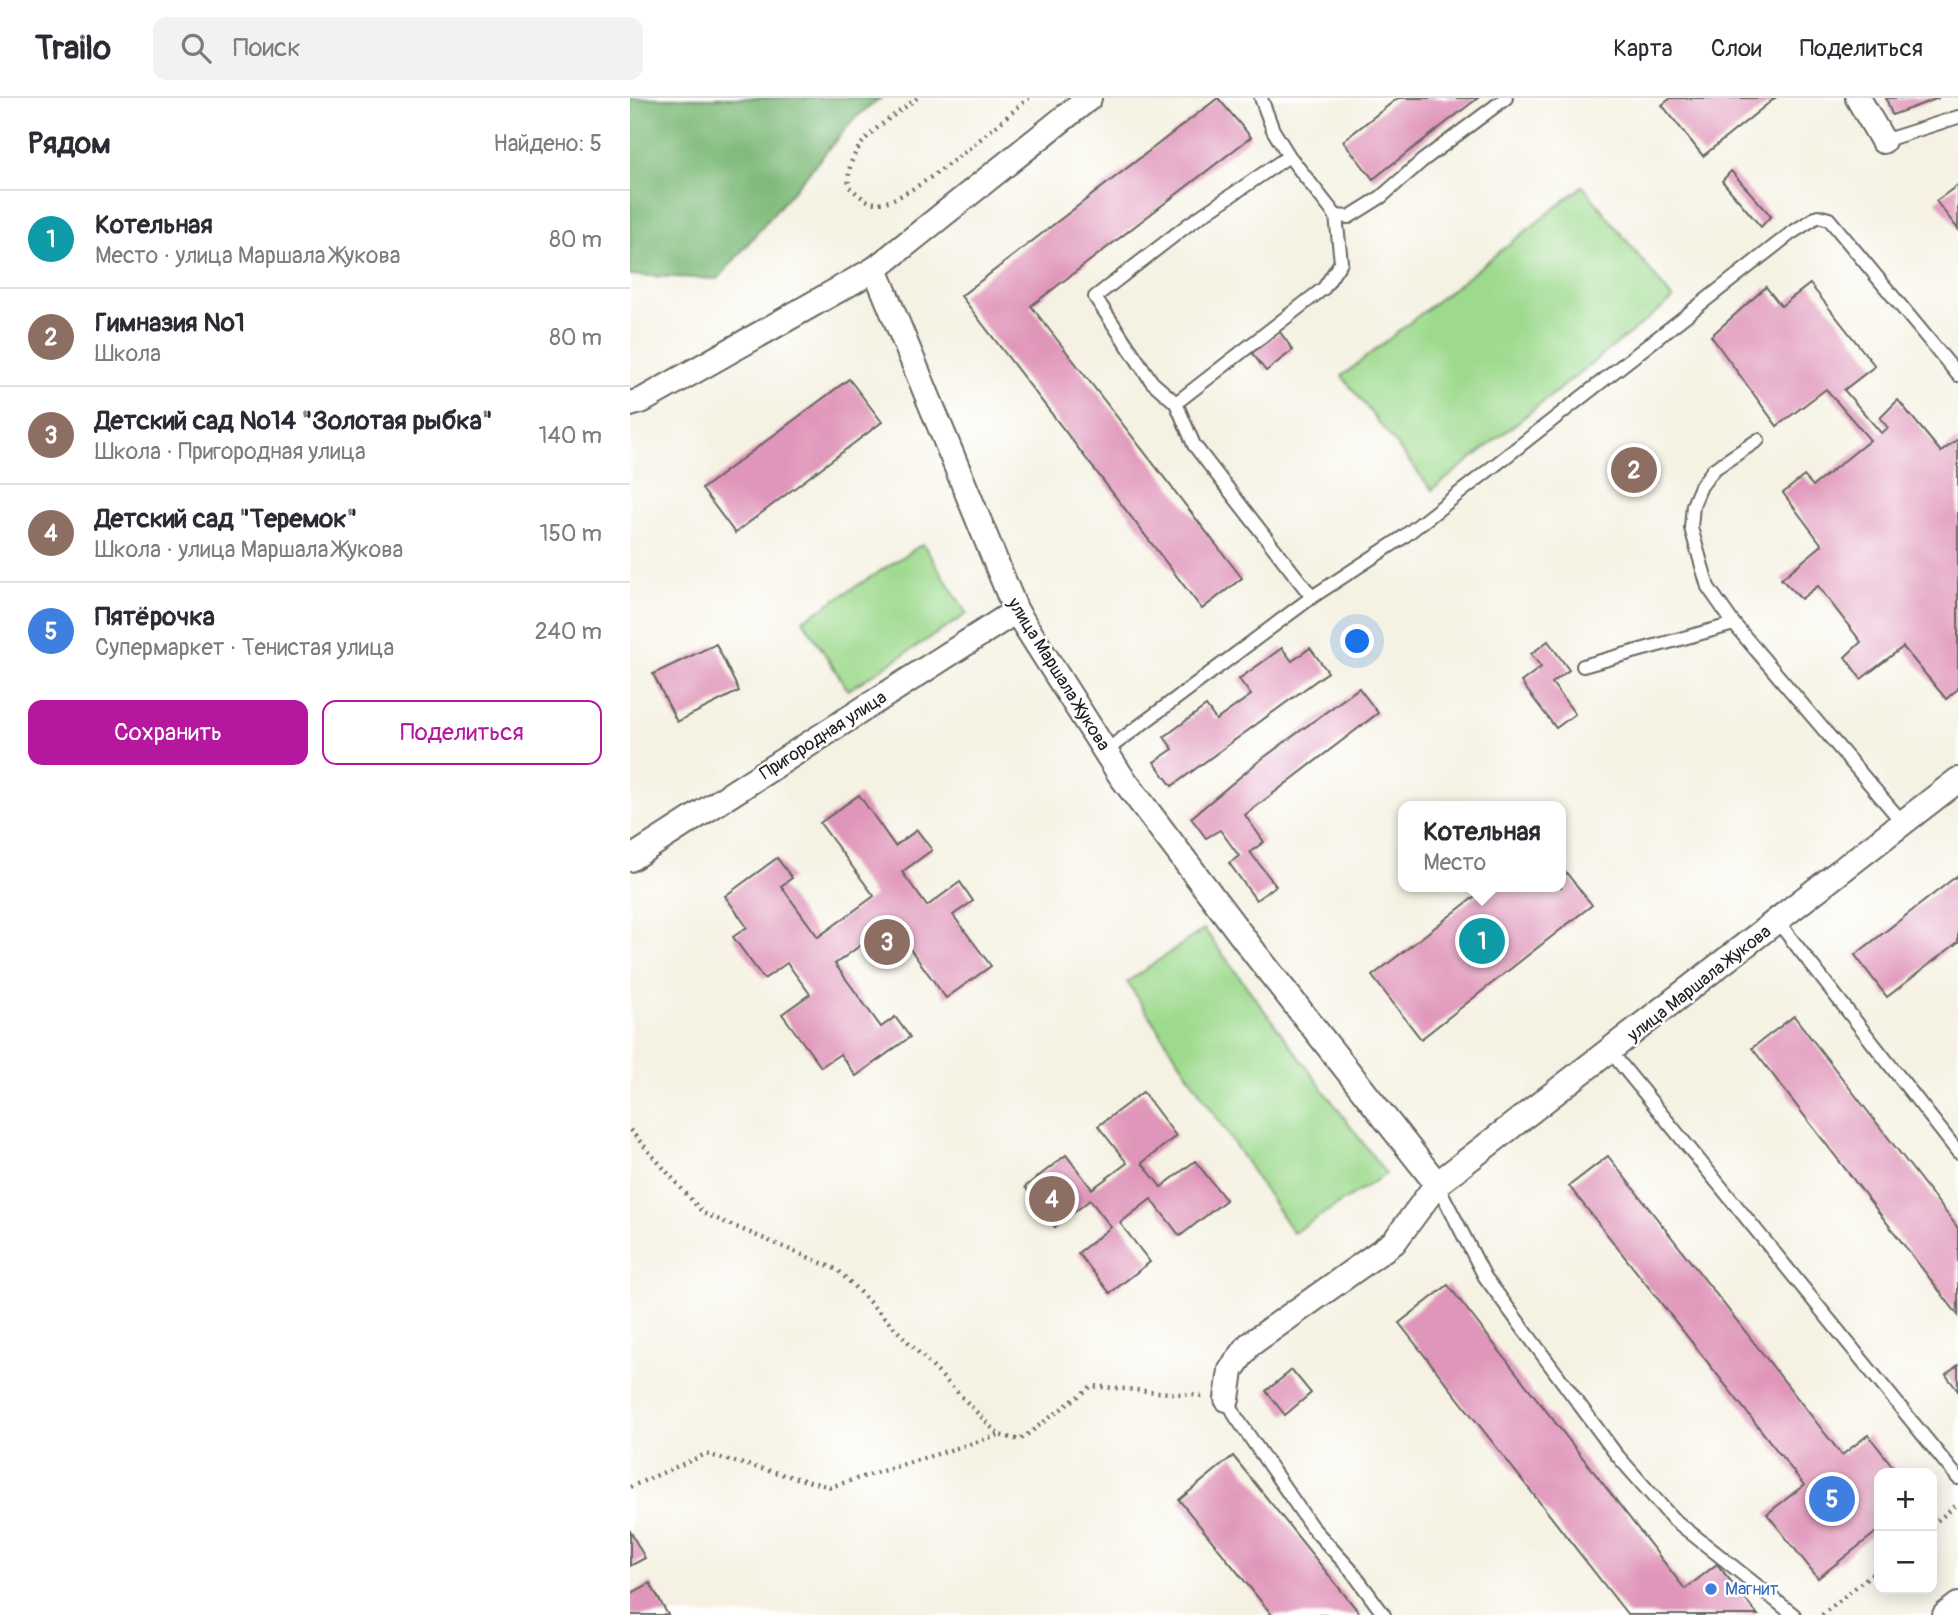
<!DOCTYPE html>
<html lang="ru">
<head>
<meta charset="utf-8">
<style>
  body { margin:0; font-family:Pangolin,sans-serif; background:#f2f2f3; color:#2b2b33 }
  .controls { position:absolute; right:21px; bottom:21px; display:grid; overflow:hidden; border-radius:14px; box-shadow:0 4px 18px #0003 }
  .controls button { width:63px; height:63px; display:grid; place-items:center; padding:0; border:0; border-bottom:2px solid #e1e1e2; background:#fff; color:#2b2b33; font:35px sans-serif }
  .you { position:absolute; left:728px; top:544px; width:24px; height:24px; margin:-18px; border:5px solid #fff; border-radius:50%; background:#1a73e8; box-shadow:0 0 0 10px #1a73e833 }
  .badge { display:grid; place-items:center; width:46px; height:46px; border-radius:50%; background:#b5179e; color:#fff; font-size:23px; font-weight:700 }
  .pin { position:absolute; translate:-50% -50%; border:4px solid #fff; box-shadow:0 2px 7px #0006 }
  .popup { position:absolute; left:768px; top:703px; width:168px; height:91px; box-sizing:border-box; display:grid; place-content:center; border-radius:14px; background:#fff; filter:drop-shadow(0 2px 5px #0005); font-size:23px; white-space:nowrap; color:#7c7c81 }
  .popup b { font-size:26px; color:#2b2b33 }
  .popup::after { content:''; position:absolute; left:50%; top:100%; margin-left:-14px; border:14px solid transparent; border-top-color:#fff }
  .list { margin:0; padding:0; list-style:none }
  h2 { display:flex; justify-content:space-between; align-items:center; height:91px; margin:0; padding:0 28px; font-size:30px }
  h2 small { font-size:23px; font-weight:400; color:#7c7c81 }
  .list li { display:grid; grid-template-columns:46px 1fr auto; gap:21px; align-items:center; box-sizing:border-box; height:98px; padding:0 28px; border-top:2px solid #e1e1e2 }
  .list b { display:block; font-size:26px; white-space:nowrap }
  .list p { margin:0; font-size:23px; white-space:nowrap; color:#7c7c81 }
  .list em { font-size:23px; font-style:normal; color:#7c7c81 }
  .actions { display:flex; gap:14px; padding:21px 28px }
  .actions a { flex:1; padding:16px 0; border:2px solid #b5179e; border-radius:14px; text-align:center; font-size:24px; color:#b5179e }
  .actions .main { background:#b5179e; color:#fff }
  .icon { flex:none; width:38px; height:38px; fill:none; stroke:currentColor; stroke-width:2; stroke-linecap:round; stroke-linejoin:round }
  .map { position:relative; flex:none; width:1328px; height:1517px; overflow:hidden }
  header { display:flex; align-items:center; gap:42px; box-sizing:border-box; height:98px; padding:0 35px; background:#fff; border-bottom:2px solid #e1e1e2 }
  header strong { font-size:33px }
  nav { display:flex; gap:38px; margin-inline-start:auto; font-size:24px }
  .search { width:490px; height:63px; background:#f2f2f3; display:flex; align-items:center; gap:18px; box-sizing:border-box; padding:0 24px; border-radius:14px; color:#7c7c81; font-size:26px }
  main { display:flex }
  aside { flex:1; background:#fff }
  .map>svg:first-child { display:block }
</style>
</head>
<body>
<header>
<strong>Trailo</strong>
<div class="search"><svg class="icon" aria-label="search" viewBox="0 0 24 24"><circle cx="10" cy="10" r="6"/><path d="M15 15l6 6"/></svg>Поиск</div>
<nav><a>Карта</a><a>Слои</a><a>Поделиться</a></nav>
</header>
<main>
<aside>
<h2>Рядом<small>Найдено: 5</small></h2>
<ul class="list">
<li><span class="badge" style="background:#0f9aa8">1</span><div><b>Котельная</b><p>Место · улица Маршала Жукова</p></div><em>80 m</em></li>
<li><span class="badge" style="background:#8d6e63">2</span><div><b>Гимназия №1</b><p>Школа</p></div><em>80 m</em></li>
<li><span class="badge" style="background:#8d6e63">3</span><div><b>Детский сад №14 &quot;Золотая рыбка&quot;</b><p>Школа · Пригородная улица</p></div><em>140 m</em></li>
<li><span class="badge" style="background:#8d6e63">4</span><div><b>Детский сад &quot;Теремок&quot;</b><p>Школа · улица Маршала Жукова</p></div><em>150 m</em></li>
<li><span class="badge" style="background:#3f7fe0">5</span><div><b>Пятёрочка</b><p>Супермаркет · Тенистая улица</p></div><em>240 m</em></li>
</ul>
<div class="actions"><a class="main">Сохранить</a><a>Поделиться</a></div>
</aside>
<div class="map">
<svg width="1328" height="1517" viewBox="0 0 1328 1517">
  <rect width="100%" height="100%" fill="#fff"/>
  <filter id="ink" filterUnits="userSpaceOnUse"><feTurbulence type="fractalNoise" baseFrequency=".0143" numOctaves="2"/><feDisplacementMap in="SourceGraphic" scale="14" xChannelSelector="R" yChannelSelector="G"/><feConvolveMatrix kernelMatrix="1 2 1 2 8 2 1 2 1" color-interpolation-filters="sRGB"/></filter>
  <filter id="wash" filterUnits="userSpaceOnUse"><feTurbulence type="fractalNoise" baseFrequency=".00686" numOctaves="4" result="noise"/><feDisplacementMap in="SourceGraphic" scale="28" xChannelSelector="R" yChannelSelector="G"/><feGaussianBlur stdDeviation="1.57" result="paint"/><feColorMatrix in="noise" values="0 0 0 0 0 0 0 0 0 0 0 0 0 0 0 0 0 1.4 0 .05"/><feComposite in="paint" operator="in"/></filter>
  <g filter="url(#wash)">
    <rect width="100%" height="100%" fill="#f5f2e3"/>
    <g fill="#9eda8e" stroke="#5d7b55" stroke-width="2">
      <polygon points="953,88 1043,201 802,392 712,278"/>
      <polygon points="293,446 337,516 218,592 173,522"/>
      <polygon points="574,831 756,1076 663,1135 497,884"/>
    </g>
    <polygon fill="#7eba79" stroke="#4d6b4a" stroke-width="2" points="0,0 251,0 224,21 88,181 0,177"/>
    <g id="blocks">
      <g fill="#e096ba">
        <polygon points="588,0 621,39 401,208 612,480 572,511 331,198"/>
        <polygon points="768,0 848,0 743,81 713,43"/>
        <polygon points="1041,0 1145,0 1073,58 1032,7"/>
        <polygon points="1256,0 1309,0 1262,17"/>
        <polygon points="1101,73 1141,118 1131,129 1092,83"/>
        <polygon points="1328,87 1328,131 1306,103"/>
        <polygon points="1180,186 1245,268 1214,292 1251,335 1258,330 1250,320 1268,302 1311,354 1328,341 1328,591 1316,601 1273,549 1231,581 1215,559 1231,544 1188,488 1171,501 1151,481 1192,447 1153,395 1174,378 1183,388 1240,342 1196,291 1147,328 1081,238 1136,189 1151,208"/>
        <polygon points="650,234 663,252 636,273 622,255"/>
        <polygon points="219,281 252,324 105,435 72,391"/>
        <polygon points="918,543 939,572 922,585 945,616 926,630 891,584 911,569 901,556"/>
        <polygon points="86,546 109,593 47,624 23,576"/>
        <polygon points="652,550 662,563 680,550 698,574 542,688 524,664 543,651 534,639 576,608 586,622 621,597 609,581"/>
        <polygon points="729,590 748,615 615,717 634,744 620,754 646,788 626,802 599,765 609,758 590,732 576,740 561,720 629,663"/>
        <polygon points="229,697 265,748 287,732 302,752 272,774 297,808 330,784 343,803 323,817 361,868 316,900 261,825 205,866 251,929 265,919 280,939 226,978 210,956 191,969 152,916 180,896 157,865 134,881 103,839 117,829 95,798 147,760 162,780 151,788 188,839 244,798 190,725"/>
        <polygon points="931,768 962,807 791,941 742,878 857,789 931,789"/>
        <polygon points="1328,777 1328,844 1257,899 1225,857"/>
        <polygon points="1164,918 1328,1130 1328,1217 1122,950"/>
        <polygon points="513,994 546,1038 512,1065 531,1089 565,1063 596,1102 550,1138 521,1101 490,1125 520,1164 480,1195 448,1155 481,1129 460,1102 425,1129 395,1089 436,1057 462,1091 497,1065 468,1028"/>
        <polygon points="978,1058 1212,1357 1238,1337 1268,1375 1249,1375 1249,1432 1188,1480 1137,1416 1174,1387 939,1088"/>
        <polygon points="818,1187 1055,1491 1087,1466 1128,1517 998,1517 769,1225"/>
        <polygon points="1328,1267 1328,1293 1316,1277"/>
        <polygon points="662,1272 681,1295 655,1317 636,1293"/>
        <polygon points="603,1358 731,1517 642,1517 549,1402"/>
        <polygon points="0,1433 15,1460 0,1468"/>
        <polygon points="20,1485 38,1517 0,1517 0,1496"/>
      </g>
    </g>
  </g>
  <g filter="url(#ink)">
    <use href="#blocks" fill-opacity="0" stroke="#686762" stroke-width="2"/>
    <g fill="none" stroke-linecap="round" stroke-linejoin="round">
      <defs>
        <g id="service">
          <polyline points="1253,43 1328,19"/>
          <polyline points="706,118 719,119 751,99 792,63 876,0"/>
          <polyline points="546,305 522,284 465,199 559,126 659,58"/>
          <polyline points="1128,342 1084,371 1071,388 1063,407 1061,430 1078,489 1104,526 1273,725"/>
          <polyline points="682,499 772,440 1160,136 1188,118 1199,121 1328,277"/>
          <polyline points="953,568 1104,526"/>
          <polyline points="477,652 682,499 564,347 546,305 694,190 711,164 706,118 659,58 643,32 631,0"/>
          <polyline points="1148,824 1328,1054"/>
          <polyline points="981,954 1328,1380"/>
          <polyline points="807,1086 855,1179 986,1356 1042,1420 1164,1517"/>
          <polyline points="597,1301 606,1319 681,1428 721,1472 754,1517"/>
        </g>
        <g id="minor">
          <polyline points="1228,0 1253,43"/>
          <polyline points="245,171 386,513 491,678 627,858 807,1086"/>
          <polyline points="0,306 13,302 245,171 459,0"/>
          <polyline points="0,761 386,513"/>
          <polyline points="597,1301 601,1272 619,1247 764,1144 807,1086 1328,682"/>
          <polyline points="1315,1517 1328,1507"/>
        </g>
      </defs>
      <use href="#service" stroke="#686762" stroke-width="16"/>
      <use href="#minor" stroke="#686762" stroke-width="28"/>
      <g stroke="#686762" stroke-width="4.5" stroke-dasharray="2 5" stroke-linecap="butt">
        <path d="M287,0C256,25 214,44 219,89C227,95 236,105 247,105C281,105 370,24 399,0"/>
        <polyline points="0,1032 73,1115 208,1172 369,1337 390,1342 462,1288 572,1298"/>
        <polyline points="0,1389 76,1356 200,1389 369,1337"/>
        <polyline points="1302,1427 1328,1406"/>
        <polyline points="1192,1517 1249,1470"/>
      </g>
      <use href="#service" stroke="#fff" stroke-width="12"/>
      <use href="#minor" stroke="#fff" stroke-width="24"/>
    </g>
  </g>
  <circle fill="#3f7fe0" stroke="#fff" stroke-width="2.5" cx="1081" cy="1491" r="7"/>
  <g text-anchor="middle" stroke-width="5" stroke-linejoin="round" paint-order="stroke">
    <g font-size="18" fill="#1c1c1c" stroke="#fff">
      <text transform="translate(429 576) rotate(58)" y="6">улица Маршала Жукова</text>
      <text transform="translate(193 637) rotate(-33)" y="6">Пригородная улица</text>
      <text transform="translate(1069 885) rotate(-38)" y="6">улица Маршала Жукова</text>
    </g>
    <g font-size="18" fill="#366cbe" stroke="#fff" text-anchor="start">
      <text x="1095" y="1497">Магнит</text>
    </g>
  </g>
</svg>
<div class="controls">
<button>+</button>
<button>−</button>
</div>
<div class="you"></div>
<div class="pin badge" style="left:852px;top:843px;background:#0f9aa8">1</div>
<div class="popup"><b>Котельная</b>Место</div>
<div class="pin badge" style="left:1004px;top:372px;background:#8d6e63">2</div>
<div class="pin badge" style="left:257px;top:844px;background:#8d6e63">3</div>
<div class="pin badge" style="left:422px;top:1101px;background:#8d6e63">4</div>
<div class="pin badge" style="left:1202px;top:1401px;background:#3f7fe0">5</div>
</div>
</main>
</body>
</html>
